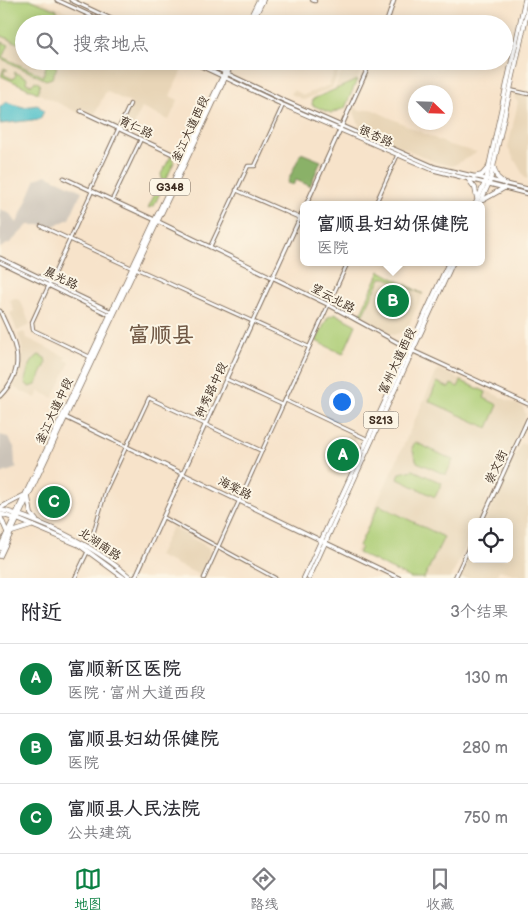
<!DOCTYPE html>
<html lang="zh">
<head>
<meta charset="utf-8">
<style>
  body { margin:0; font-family:"Balsamiq Sans","LXGW WenKai TC",sans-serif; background:#f2f2f3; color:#2b2b33 }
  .controls { position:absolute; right:15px; bottom:15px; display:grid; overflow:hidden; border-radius:8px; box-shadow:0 2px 12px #0003 }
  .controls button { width:45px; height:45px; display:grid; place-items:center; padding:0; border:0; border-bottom:1px solid #e1e1e2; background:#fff; color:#2b2b33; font:25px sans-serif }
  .compass { position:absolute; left:408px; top:85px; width:45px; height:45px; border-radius:50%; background:#fff; box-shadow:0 2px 12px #0003; rotate:113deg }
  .you { position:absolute; left:341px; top:401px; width:18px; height:18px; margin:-12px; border:4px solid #fff; border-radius:50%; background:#1a73e8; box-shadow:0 0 0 8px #1a73e833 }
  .badge { display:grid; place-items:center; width:32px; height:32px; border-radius:50%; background:#0b8043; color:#fff; font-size:16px; font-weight:700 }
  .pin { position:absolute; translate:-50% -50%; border:2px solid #fff; box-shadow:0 1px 5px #0006 }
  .popup { position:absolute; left:300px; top:201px; width:185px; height:65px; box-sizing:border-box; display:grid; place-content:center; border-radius:8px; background:#fff; filter:drop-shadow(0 1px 4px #0005); font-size:16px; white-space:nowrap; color:#7c7c81 }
  .popup b { font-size:19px; color:#2b2b33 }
  .popup::after { content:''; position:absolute; left:50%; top:100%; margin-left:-10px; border:10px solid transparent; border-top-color:#fff }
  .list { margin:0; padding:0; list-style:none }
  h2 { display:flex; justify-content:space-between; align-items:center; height:65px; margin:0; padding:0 20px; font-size:21px }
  h2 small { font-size:16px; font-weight:400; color:#7c7c81 }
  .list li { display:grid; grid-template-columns:32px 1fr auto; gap:15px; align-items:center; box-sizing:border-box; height:70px; padding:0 20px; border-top:1px solid #e1e1e2 }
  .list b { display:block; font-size:19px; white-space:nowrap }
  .list p { margin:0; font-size:16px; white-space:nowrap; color:#7c7c81 }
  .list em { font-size:16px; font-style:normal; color:#7c7c81 }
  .icon { flex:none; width:28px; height:28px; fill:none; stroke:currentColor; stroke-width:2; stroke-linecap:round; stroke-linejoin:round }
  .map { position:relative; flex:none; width:528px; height:578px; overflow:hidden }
  .search { position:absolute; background:#fff; box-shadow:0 2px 12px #0003; left:15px; right:15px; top:15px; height:55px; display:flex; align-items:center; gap:12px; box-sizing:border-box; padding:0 18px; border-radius:28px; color:#7c7c81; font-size:19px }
  .sheet { height:275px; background:#fff }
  nav { display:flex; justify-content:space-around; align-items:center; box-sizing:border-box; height:70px; border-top:1px solid #e1e1e2; background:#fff; font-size:14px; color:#7c7c81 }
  nav a { display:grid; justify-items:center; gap:2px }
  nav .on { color:#0b8043 }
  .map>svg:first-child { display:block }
</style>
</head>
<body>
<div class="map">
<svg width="528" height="578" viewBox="0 0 528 578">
  <rect width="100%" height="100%" fill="#fcf5e5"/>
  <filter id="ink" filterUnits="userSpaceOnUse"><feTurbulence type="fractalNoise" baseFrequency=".02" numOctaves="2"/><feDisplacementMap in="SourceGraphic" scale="10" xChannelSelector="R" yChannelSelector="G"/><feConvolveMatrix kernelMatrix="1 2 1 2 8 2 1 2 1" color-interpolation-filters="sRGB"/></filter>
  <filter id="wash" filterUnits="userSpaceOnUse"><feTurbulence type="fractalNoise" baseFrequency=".0096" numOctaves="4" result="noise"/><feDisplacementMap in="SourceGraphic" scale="20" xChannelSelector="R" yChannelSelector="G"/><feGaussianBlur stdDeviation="1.12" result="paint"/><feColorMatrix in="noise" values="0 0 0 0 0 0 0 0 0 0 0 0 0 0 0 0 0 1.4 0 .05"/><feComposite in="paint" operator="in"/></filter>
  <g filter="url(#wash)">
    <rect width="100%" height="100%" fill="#f7e3ca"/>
    <g fill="#e8d5b7">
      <polygon points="0,0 40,0 95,24 24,24 24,61 176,61 184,65 170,96 178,100 169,120 142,108 135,122 135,126 140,128 137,134 122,126 132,104 106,91 95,114 82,108 79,113 0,75"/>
      <polygon points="346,61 365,61 357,80 335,89"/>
      <polygon points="338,63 341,67 332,88 304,100 291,94 293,90 304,95 329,85"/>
      <polygon points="515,93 528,96 528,179 525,178 508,148 518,102 514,97"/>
      <polygon points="356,107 359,111 371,109 449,145 477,152 453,166 435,162 360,128 354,112"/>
      <polygon points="380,271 423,294 406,331 393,335 359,317"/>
      <polygon points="15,298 21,301 30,325 17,331 10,313 14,311 10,300"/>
      <polygon points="24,332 27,338 66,357 65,360 70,362 53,398 39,391 36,398 13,387 20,376 22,347 18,334"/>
      <polygon points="438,369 523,407 526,415 477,522 472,522 472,533 451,578 409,578 355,552"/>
      <polygon points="348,433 357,437 339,476 329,472"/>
      <polygon points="521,443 528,446 528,578 499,570 496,578 459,578 472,550 472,559 509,559 509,522 485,522"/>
      <polygon points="172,527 208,547 210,551 200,575 158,556"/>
    </g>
    <g fill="#cbc3b8">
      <polygon points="46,175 82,191 69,219 49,228 42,225 28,225 11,242 0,248 0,209 10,214 17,223 36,179"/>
      <polygon points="0,435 8,437 14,447 15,464 17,468 0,474"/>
    </g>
    <g fill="#adce77" stroke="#747c4a">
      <polygon points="0,0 31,0 57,10 57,12 68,17 70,15 75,17 77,15 95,24 78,19 75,24 66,24 65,20 59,17 64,24 24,24 24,46 0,35"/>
      <polygon points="2,42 9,45 2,57 43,76 47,63 57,67 52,78 46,80 0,58"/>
      <polygon points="4,68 8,70 4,70 4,75 13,79 16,75 14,72 27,78 26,83 32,85 35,81 40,84 38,93 1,76"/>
      <polygon points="357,80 345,108 331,113 312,105 313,99"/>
      <polygon points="171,156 174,162 154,206 148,208 162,179 161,174"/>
      <polygon points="380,271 423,294 386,278 381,278 361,318 359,317"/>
      <polygon points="336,314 356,325 343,354 316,341 328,317"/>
      <path d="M39,355L45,358L46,364L36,385L29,387L25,382C26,373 31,359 39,355Z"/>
      <polygon points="461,381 486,392 484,398 498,405 488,428 429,401 437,382 449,388 451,384 458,387"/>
      <polygon points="415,442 453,460 446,475 417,462 412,448"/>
      <polygon points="413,470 442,483 435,497 398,479 400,473"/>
      <polygon points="379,505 444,537 424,578 410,578 358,553 361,547 359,546"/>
    </g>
    <polygon fill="#8ab168" stroke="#626e43" points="301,153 321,161 310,186 296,180 293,185 287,183"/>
    <polygon fill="#55c2cb" stroke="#487674" points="6,102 23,107 38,105 44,111 40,119 0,124 0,107"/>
  </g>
  <g filter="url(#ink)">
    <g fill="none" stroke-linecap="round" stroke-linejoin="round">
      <defs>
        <g id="street">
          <polyline points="312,0 315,1"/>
          <polyline points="504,40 516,42"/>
          <polyline points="510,90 528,94"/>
          <polyline points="90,190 130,104"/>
          <polyline points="236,190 300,218"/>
          <polyline points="112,200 141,139"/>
          <polyline points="375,205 398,154"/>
          <polyline points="41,226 132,268"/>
          <polyline points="210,247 248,166 255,166 283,105"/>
          <polyline points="135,268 309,347"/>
          <polyline points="90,357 33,330 32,322 92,191"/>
          <polyline points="226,379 283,405"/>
          <polyline points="285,400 365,438"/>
          <polyline points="163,517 275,578"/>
          <polyline points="90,544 106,490 149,398 262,451"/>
          <polyline points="75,578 87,553"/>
          <polyline points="204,578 348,262"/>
        </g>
        <g id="secondary">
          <polyline points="57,0 109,24"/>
          <polyline points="71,0 122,24"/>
          <polyline points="386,24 394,0"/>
          <polyline points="190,61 283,105 433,170 528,194"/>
          <polyline points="201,61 285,101 435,167 528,189"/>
          <polyline points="81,111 183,159"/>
          <polyline points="64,178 155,220 329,305 413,351 528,404"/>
          <polyline points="306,205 371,61"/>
          <polyline points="0,258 114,313"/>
          <polyline points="0,262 112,316"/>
          <path d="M0,311C15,344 29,366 0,396"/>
          <polyline points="65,417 399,578"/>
          <polyline points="481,522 528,419"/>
          <polyline points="135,578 304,209"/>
          <polyline points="455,578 472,541"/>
        </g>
        <g id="primary">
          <polyline points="247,24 259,0"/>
          <polyline points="251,24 263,0"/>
          <polyline points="494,168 497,177 505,184"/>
          <polyline points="474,177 482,175 487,169"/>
          <polyline points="469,180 475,188 477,198"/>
          <polyline points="483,200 504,188"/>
          <polyline points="475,205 486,180 525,0"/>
          <polyline points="479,205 490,181 528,8"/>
          <polyline points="28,497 31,514 36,520"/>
          <polyline points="0,508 23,496"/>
          <path d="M0,510C13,512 25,517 37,522C73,536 102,553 131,578"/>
          <polyline points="0,514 17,519 79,545 124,578"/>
          <polyline points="0,516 7,532"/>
          <polyline points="12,532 31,526"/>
          <polyline points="0,548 230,61"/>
          <polyline points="0,556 233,61"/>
          <polyline points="304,578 449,262"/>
          <polyline points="309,578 453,262"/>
        </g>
      </defs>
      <use href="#street" stroke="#7d6b5a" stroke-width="4.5"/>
      <use href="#secondary" stroke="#7d6b5a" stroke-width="5"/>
      <use href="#primary" stroke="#7d6b5a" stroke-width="5.5"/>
      <use href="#street" stroke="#fff" stroke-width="2.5"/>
      <use href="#secondary" stroke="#fff" stroke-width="3"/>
      <use href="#primary" stroke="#fff" stroke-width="4"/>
    </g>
  </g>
  <g text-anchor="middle" stroke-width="4" stroke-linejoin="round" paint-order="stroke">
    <g fill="#fcf5e5" stroke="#75675a" stroke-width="1">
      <rect x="150" y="178.5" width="40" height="17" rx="4"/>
      <rect x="363.5" y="411.5" width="35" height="17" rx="4"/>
    </g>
    <g font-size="11" font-weight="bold" fill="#3b2a1e">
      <text x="170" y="191">G348</text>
      <text x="381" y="424">S213</text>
    </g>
    <g font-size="12" fill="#3b2a1e" stroke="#fcf5e5">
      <text transform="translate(136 127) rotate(25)" y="4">育仁路</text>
      <text transform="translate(190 129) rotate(-65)" y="4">釜江大道西段</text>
      <text transform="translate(376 136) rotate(24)" y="4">银杏路</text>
      <text transform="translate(61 278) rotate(26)" y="4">晨光路</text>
      <text transform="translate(333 298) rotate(28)" y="4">望云北路</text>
      <text transform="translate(397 361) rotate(-65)" y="4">富州大道西段</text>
      <text transform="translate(211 390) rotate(-65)" y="4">钟秀路中段</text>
      <text transform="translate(54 411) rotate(-65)" y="4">釜江大道中段</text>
      <text transform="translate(496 467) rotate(-65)" y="4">崇文街</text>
      <text transform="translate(235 488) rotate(27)" y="4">海棠路</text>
      <text transform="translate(100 544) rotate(34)" y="4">北湖南路</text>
    </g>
    <g font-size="22" font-weight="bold" fill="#705845" stroke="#fcf5e5">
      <text x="161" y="342">富顺县</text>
    </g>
  </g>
</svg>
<div class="controls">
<button><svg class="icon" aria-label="locate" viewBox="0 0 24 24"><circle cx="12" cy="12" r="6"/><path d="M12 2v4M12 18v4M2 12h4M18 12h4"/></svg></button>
</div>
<svg class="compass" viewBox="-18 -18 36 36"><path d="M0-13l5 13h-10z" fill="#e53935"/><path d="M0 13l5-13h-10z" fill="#7c7c81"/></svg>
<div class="you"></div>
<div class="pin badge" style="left:343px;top:455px">A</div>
<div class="pin badge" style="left:393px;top:301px">B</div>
<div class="popup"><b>富顺县妇幼保健院</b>医院</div>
<div class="pin badge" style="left:54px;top:502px">C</div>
<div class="search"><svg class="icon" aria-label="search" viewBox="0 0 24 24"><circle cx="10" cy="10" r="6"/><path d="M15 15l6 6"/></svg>搜索地点</div>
</div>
<section class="sheet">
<h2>附近<small>3个结果</small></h2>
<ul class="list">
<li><span class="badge">A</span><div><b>富顺新区医院</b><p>医院 · 富州大道西段</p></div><em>130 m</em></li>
<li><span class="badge">B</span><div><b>富顺县妇幼保健院</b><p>医院</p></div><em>280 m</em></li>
<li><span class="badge">C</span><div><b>富顺县人民法院</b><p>公共建筑</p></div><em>750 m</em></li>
</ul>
</section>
<nav>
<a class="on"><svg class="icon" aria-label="map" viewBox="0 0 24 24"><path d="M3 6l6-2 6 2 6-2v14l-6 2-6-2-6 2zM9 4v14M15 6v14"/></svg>地图</a>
<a><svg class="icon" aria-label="directions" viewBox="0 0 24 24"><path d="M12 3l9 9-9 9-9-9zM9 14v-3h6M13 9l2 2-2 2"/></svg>路线</a>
<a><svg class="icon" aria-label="saved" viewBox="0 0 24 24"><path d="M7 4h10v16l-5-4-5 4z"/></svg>收藏</a>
</nav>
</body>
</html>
